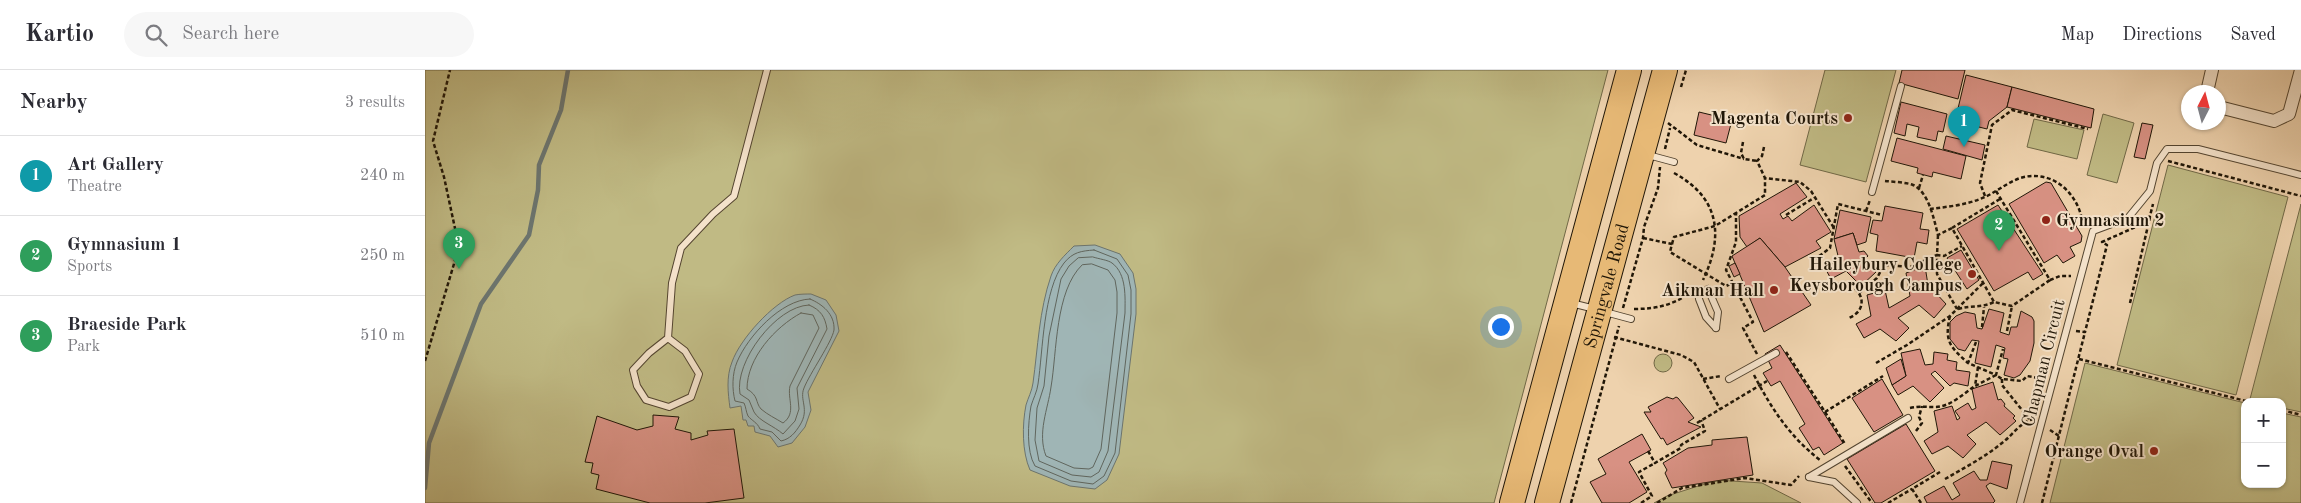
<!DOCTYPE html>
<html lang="en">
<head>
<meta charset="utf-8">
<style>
  body { margin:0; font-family:"Old Standard TT",serif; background:#f7f7f7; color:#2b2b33 }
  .controls { position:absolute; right:15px; bottom:15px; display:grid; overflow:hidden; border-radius:10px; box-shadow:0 1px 4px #0004 }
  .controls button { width:45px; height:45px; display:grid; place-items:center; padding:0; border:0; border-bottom:1px solid #e1e1e2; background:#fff; color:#2b2b33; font:25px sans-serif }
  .compass { position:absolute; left:1756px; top:15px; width:45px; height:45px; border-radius:50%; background:#fff; box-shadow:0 1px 4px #0004; rotate:6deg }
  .you { position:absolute; left:1075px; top:256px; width:18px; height:18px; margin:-12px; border:4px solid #fff; border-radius:50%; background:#1a73e8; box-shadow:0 0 0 8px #1a73e833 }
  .badge { display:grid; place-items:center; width:32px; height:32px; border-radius:50%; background:#8f2418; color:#fff; font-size:16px; font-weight:700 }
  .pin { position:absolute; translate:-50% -41px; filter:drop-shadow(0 1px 2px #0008) }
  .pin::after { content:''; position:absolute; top:26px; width:18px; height:15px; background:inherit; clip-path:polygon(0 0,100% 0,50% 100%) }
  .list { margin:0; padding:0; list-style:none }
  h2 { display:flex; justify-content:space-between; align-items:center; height:65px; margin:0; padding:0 20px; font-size:21px }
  h2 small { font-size:16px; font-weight:400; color:#7c7c81 }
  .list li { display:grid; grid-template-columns:32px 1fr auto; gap:15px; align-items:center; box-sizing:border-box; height:80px; padding:0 20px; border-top:1px solid #e1e1e2 }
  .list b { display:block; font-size:19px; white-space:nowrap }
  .list p { margin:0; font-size:16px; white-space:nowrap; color:#7c7c81 }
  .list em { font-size:16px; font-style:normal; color:#7c7c81 }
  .icon { flex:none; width:28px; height:28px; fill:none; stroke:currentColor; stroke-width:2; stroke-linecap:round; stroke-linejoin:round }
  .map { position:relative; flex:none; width:1876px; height:433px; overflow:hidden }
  header { display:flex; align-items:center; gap:30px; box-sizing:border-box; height:70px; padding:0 25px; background:#fff; border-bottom:1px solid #e1e1e2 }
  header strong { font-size:24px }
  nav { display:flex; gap:28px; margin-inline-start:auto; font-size:18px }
  .search { width:350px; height:45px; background:#f7f7f7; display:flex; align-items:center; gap:12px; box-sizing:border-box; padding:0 18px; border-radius:28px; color:#7c7c81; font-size:19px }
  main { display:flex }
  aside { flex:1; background:#fff }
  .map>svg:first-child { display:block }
</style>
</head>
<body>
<header>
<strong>Kartio</strong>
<div class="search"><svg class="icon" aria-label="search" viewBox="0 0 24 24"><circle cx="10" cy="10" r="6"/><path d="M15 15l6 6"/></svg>Search here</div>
<nav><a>Map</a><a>Directions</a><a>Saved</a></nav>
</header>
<main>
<aside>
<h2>Nearby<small>3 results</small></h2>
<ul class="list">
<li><span class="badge" style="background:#0f9aa8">1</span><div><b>Art Gallery</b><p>Theatre</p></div><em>240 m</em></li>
<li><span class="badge" style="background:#2e9e5b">2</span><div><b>Gymnasium 1</b><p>Sports</p></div><em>250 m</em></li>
<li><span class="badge" style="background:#2e9e5b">3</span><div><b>Braeside Park</b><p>Park</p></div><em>510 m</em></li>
</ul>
</aside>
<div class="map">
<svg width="1876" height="433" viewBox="0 0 1876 433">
  <rect width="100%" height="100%" fill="#eed2ad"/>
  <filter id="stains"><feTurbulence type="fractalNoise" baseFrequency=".004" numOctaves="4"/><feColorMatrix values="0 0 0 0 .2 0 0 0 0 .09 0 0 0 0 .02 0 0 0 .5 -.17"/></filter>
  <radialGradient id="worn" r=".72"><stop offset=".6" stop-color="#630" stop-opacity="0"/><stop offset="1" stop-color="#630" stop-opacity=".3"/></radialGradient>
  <g fill="#c0ba84" stroke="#706846">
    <polygon points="0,0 1183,0 1069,433 0,433"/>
    <polygon points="1400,0 1471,0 1441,112 1375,95"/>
    <polygon points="1678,44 1709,53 1692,113 1662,105"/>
    <polygon points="1609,49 1659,60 1652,89 1602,77"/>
    <polygon points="1743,95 1863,127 1811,325 1692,295"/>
    <polygon points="1876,134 1876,342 1857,338 1857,332 1835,332 1825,329"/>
    <circle cx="1238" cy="293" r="9"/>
    <polygon points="1660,293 1820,333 1820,414 1857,414 1857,343 1876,347 1876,433 1625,433"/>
    <polygon points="1292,410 1337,413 1376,433 1229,433 1242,426"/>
  </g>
  <g fill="#9fb5b5" stroke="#6c756f">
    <path d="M670,175L695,184L708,203L711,219V244L694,384L682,410L670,419L645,416L605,400C597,382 597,355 601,335C603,328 607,321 608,313C613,277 614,241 626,206C630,194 640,185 649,176Z"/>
    <path d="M386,224L401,230L411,245L414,261L383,322L386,340L380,357L367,373L353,377L345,366L330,362L329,356H323L321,350H318L316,336L305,338C303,323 301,307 307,292C315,269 348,233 370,225C375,224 381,224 386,224Z"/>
  </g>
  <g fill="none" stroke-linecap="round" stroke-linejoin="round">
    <g stroke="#60665e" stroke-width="1">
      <path d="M669,180L692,189L703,205L706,220V244L690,383L679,406L668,414L646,411L610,396C601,381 603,353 606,336C608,329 612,322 613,314C618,281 618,220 639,193C648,182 656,181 669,180Z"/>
      <path d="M668,187C674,189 683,190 687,193C702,204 700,228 700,243L683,381L674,402L666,407L647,405L614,391L610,370L612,338L619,316L624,266L636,209L644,196L653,188Z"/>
      <path d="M667,194L683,200L690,210L692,222V243L676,379L668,397L664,399L649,398L621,386C612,363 623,339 626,317C632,282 630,221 657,195Z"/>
      <path d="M385,229C397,234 410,244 409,260C407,272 385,303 379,318C374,330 385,339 375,355C370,363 365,369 356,371L347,362L335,359C332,352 327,351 323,346C321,342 321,337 319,333L310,331C307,319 307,304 312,292C323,266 356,230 385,229Z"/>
      <path d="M384,235C396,240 400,247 402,259L372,318L374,339L370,351L358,364C349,356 334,351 329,342C327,338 326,334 324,330L315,324C309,292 351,236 384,235Z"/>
      <path d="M376,243L388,245L394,258L365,316C362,329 372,343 358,353C350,348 343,345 336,339C330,332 334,326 322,319C322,288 350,257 376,243Z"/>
    </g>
    <polyline stroke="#6c756f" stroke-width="4.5" points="0,418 4,373 56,234 104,165 113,120 114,95 136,40 143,0"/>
  </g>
  <g fill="#d89183" stroke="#201607">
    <polygon points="1477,0 1540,0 1533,29 1474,13"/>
    <polygon points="1541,5 1587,17 1582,37 1564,51 1562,59 1530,51"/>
    <polygon points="1587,17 1669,39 1666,58 1582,37"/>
    <polygon points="1476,32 1522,44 1518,62 1513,61 1511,71 1492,67 1494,57 1482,54 1480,66 1469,63"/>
    <polygon points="1274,42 1307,50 1301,73 1269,65"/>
    <polygon points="1717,53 1728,55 1720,89 1709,87"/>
    <polygon points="1521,66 1560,75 1557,90 1518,79"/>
    <polygon points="1472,68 1541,86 1536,109 1508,102 1507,107 1492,103 1493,98 1466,91"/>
    <polygon points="1621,112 1626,113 1657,166 1656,172 1645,177 1650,186 1638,193 1632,185 1619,193 1584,134"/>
    <polygon points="1371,113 1382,127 1355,144 1358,149 1363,146 1367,151 1389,135 1406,162 1391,171 1396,178 1360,197 1335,168 1322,177 1315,167 1314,146"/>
    <polygon points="1573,135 1618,204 1608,210 1603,202 1569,221 1532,159"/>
    <polygon points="1460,136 1498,143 1495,159 1504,160 1502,174 1492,172 1489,188 1451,181 1453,165 1445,163 1448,150 1457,151"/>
    <polygon points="1415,140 1446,147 1441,172 1432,175 1428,163 1409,169"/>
    <polygon points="1428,163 1434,182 1439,181 1443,186 1439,190 1451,202 1436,216 1421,201 1406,209 1400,198 1414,190 1409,169"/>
    <polygon points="1335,168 1360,197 1386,235 1339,262 1307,186"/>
    <polygon points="1536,180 1554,210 1542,219 1522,188"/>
    <polygon points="1310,193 1315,204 1309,207 1304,196"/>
    <polygon points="1500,196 1503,215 1509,212 1512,216 1509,221 1521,234 1509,248 1494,235 1473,248 1484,258 1471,271 1455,259 1439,268 1431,254 1446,246 1442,225 1460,220 1464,238 1485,226 1481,203"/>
    <polygon points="1564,239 1579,243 1575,262 1584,265 1586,257 1592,257 1596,241 1607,247 1609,251 1609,273 1605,291 1595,305 1589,308 1579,305 1583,289 1578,288 1580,278 1571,275 1566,297 1550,293 1554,271 1547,270 1540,281 1533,279 1525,269 1525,252 1531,246 1540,242 1550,244 1552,258 1557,259"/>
    <polygon points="1355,275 1418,373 1399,385 1394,377 1388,380 1374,358 1380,354 1355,311 1346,316 1338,303 1347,298 1340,284"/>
    <polygon points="1495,279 1500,295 1508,294 1509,282 1523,284 1522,290 1532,292 1531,300 1545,302 1543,316 1529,313 1525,316 1510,301 1506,304 1519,318 1505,332 1488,316 1473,325 1467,315 1481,306 1476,283"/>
    <polygon points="1476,289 1481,306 1467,315 1461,298"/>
    <polygon points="1457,309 1478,345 1449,362 1427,328"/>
    <polygon points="1568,312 1573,330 1576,329 1580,334 1579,336 1590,346 1588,348 1591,351 1575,365 1561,352 1542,365 1551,374 1538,388 1523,376 1507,384 1499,371 1513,362 1509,341 1527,336 1532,350 1535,348 1530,341 1543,333 1547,340 1551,338 1547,319"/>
    <polygon points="1242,327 1248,329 1251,327 1253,328 1269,348 1263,352 1276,357 1242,375 1238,368 1236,369 1219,342 1226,342 1223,337"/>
    <polygon points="228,345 254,347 250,359 266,363 266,370 283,365 282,361 309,359 319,428 280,433 225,433 171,419 174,405 166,403 168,393 160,392 172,346 212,360 228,356"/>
    <polygon points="1481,354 1510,401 1456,433 1450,433 1422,389"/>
    <polygon points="1217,364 1226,380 1204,392 1222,422 1204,433 1177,433 1165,412 1181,404 1173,389"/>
    <polygon points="1322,367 1328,405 1247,418 1240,403 1242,400 1238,393 1263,378 1287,375 1287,370"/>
    <polygon points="1567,391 1587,395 1582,419 1565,413 1561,416 1570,431 1568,433 1502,433 1499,427 1519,416 1527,430 1535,425 1528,413 1549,401 1555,410 1562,410"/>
  </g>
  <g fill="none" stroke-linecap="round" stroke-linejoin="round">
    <defs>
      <g id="lane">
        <polyline points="1223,85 1249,92"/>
        <polyline points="1447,122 1476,16"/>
        <polyline points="1283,219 1293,242 1291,258"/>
        <polyline points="1274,229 1281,247 1291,258"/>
        <polyline points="1146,233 1170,239"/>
        <polyline points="1180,242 1206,249"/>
        <polyline points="243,268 260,281 274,304 266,327 244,337 221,330 212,316 208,300 224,283 243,268 247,213 256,178 288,144 309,126 342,0"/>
        <polyline points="1304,309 1351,283"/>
        <polyline points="1384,407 1483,348"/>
        <polyline points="1384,407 1409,412 1432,433"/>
        <polyline points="1595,433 1668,161 1703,148 1725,121 1732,93 1742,79 1773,79 1876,105"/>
      </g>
      <g id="street">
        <polyline points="1782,22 1787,0"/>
        <polyline points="1794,37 1849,51 1864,44 1876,0"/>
      </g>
      <g id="highway">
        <polyline points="1087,433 1204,0"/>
        <path id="s1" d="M1122,433L1240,0"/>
      </g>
    </defs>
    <use href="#lane" stroke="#544530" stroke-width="8"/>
    <use href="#street" stroke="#544530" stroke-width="14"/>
    <use href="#highway" stroke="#201607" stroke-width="26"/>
    <g stroke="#201607" stroke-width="2.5" stroke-dasharray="4 2.5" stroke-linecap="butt">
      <polyline points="1256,17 1261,0"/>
      <polyline points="1243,53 1272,75 1319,89"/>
      <polyline points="1318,72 1316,83 1319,89 1332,91"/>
      <polyline points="1339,77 1337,86 1332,91 1340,108 1375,112 1386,121 1409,158"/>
      <polyline points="1240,79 1245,58"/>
      <polyline points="1743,91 1876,126"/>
      <path d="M1249,103C1295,128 1299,166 1278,210"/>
      <path d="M1460,111C1469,112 1480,112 1488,115C1504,122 1509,150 1513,165L1527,158L1569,232L1587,236L1625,210"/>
      <polyline points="1494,118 1498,105"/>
      <polyline points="1571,121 1625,210 1635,206 1646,206"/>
      <polyline points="1560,126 1555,113 1567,55 1587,40 1663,59"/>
      <path d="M1505,139C1521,137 1540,135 1555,129C1569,124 1581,113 1595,108C1629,98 1656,126 1658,157"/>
      <polyline points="1441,141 1445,130"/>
      <polyline points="1361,145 1389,128"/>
      <polyline points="1527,158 1575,129"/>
      <polyline points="1513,165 1512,185 1519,186 1537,176"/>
      <polyline points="1218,168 1247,174 1245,182 1301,216 1308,213"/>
      <polyline points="1247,174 1249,167 1290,156 1311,143"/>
      <polyline points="1389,190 1405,178 1413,134 1457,145"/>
      <path d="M1405,215C1432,206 1450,237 1424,248"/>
      <polyline points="1434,223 1452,208 1459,195 1485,197 1512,185 1512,204 1532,239"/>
      <polyline points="1705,233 1725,147"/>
      <polyline points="1198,238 1218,168 1219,157 1233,118 1235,97"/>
      <path d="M1209,239C1231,239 1248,235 1265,223"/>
      <path d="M1533,239C1547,235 1557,238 1569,232"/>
      <path d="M1525,246C1519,271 1525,277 1543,293"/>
      <polyline points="1557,257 1559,237"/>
      <polyline points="1582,261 1587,236"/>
      <polyline points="1651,261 1660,262 1682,175 1677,172 1715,155 1725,146 1728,134"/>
      <polyline points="1189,267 1256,285 1269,292 1295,339"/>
      <polyline points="1551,272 1543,293 1571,305 1578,279"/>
      <polyline points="1361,282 1400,342 1458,306"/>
      <polyline points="1332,284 1318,258 1328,252 1301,200 1311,172 1311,143 1340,125 1340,108"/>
      <polyline points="1654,289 1825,332"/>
      <polyline points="0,291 34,177 19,107 8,71 25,0"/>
      <polyline points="1451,293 1482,275 1525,246 1558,213"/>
      <polyline points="1553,297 1550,316 1571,305 1577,309 1597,311 1602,306 1619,309"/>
      <path d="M1329,305C1346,338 1365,367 1395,390"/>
      <polyline points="1278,309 1296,306"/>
      <polyline points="1577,309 1577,315 1605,350"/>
      <path d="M1485,338C1494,336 1501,337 1510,337C1525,337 1538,324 1550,316"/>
      <polyline points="1857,340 1876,345"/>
      <polyline points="1400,342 1420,374"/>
      <polyline points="1272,353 1342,311"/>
      <polyline points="1625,360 1634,366"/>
      <polyline points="1491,361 1497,353 1494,347 1497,336"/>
      <polyline points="1223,381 1230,393 1256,378 1256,375 1280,361 1276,350"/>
      <polyline points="1420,396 1447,433"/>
      <path d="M1520,409C1539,398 1560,387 1577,373C1589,364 1594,353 1608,349"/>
      <polyline points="1146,433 1194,256"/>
      <polyline points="1216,433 1227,426 1214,402 1230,393"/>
      <polyline points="1232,433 1257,418 1320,408 1366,415 1374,406"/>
      <polyline points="1463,433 1487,419"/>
      <polyline points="1496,433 1487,419 1515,402"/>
      <polyline points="1617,433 1660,262"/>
    </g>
    <use href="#lane" stroke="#f4e2ca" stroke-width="6"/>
    <use href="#street" stroke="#f4e2ca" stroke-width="12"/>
    <use href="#highway" stroke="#e7b976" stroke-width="24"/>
  </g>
  <g fill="#8f2418" stroke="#f4e2ca" stroke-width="2">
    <circle cx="1423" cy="48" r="5"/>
    <circle cx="1621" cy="150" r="5"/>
    <circle cx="1547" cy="204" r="5"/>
    <circle cx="1349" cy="220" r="5"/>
    <circle cx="1729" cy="381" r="5"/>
  </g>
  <g text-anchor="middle" stroke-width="4" stroke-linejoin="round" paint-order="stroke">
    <g font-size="18" font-weight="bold" fill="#201607" stroke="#f4e2ca" text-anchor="end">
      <text x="1413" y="54">Magenta Courts</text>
      <text x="1631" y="156" text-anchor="start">Gymnasium 2</text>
      <text x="1537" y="200">Haileybury College<tspan x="1537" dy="21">Keysborough Campus</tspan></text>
      <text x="1339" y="226">Aikman Hall</text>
      <text x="1719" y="387">Orange Oval</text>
    </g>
    <g font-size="18" fill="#201607" stroke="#f4e2ca">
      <text dy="6" stroke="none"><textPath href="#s1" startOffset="225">Springvale Road</textPath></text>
      <text transform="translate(1618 293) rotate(-76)" y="6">Chapman Circuit</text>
    </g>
  </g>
  <rect width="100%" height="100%" filter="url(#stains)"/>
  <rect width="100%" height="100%" fill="url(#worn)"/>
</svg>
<div class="controls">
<button>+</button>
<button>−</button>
</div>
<svg class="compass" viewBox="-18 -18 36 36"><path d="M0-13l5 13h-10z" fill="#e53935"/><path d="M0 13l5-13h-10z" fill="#7c7c81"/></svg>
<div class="you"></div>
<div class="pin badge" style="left:1539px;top:77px;background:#0f9aa8">1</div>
<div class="pin badge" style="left:1574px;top:181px;background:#2e9e5b">2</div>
<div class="pin badge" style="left:34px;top:199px;background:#2e9e5b">3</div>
</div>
</main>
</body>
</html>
